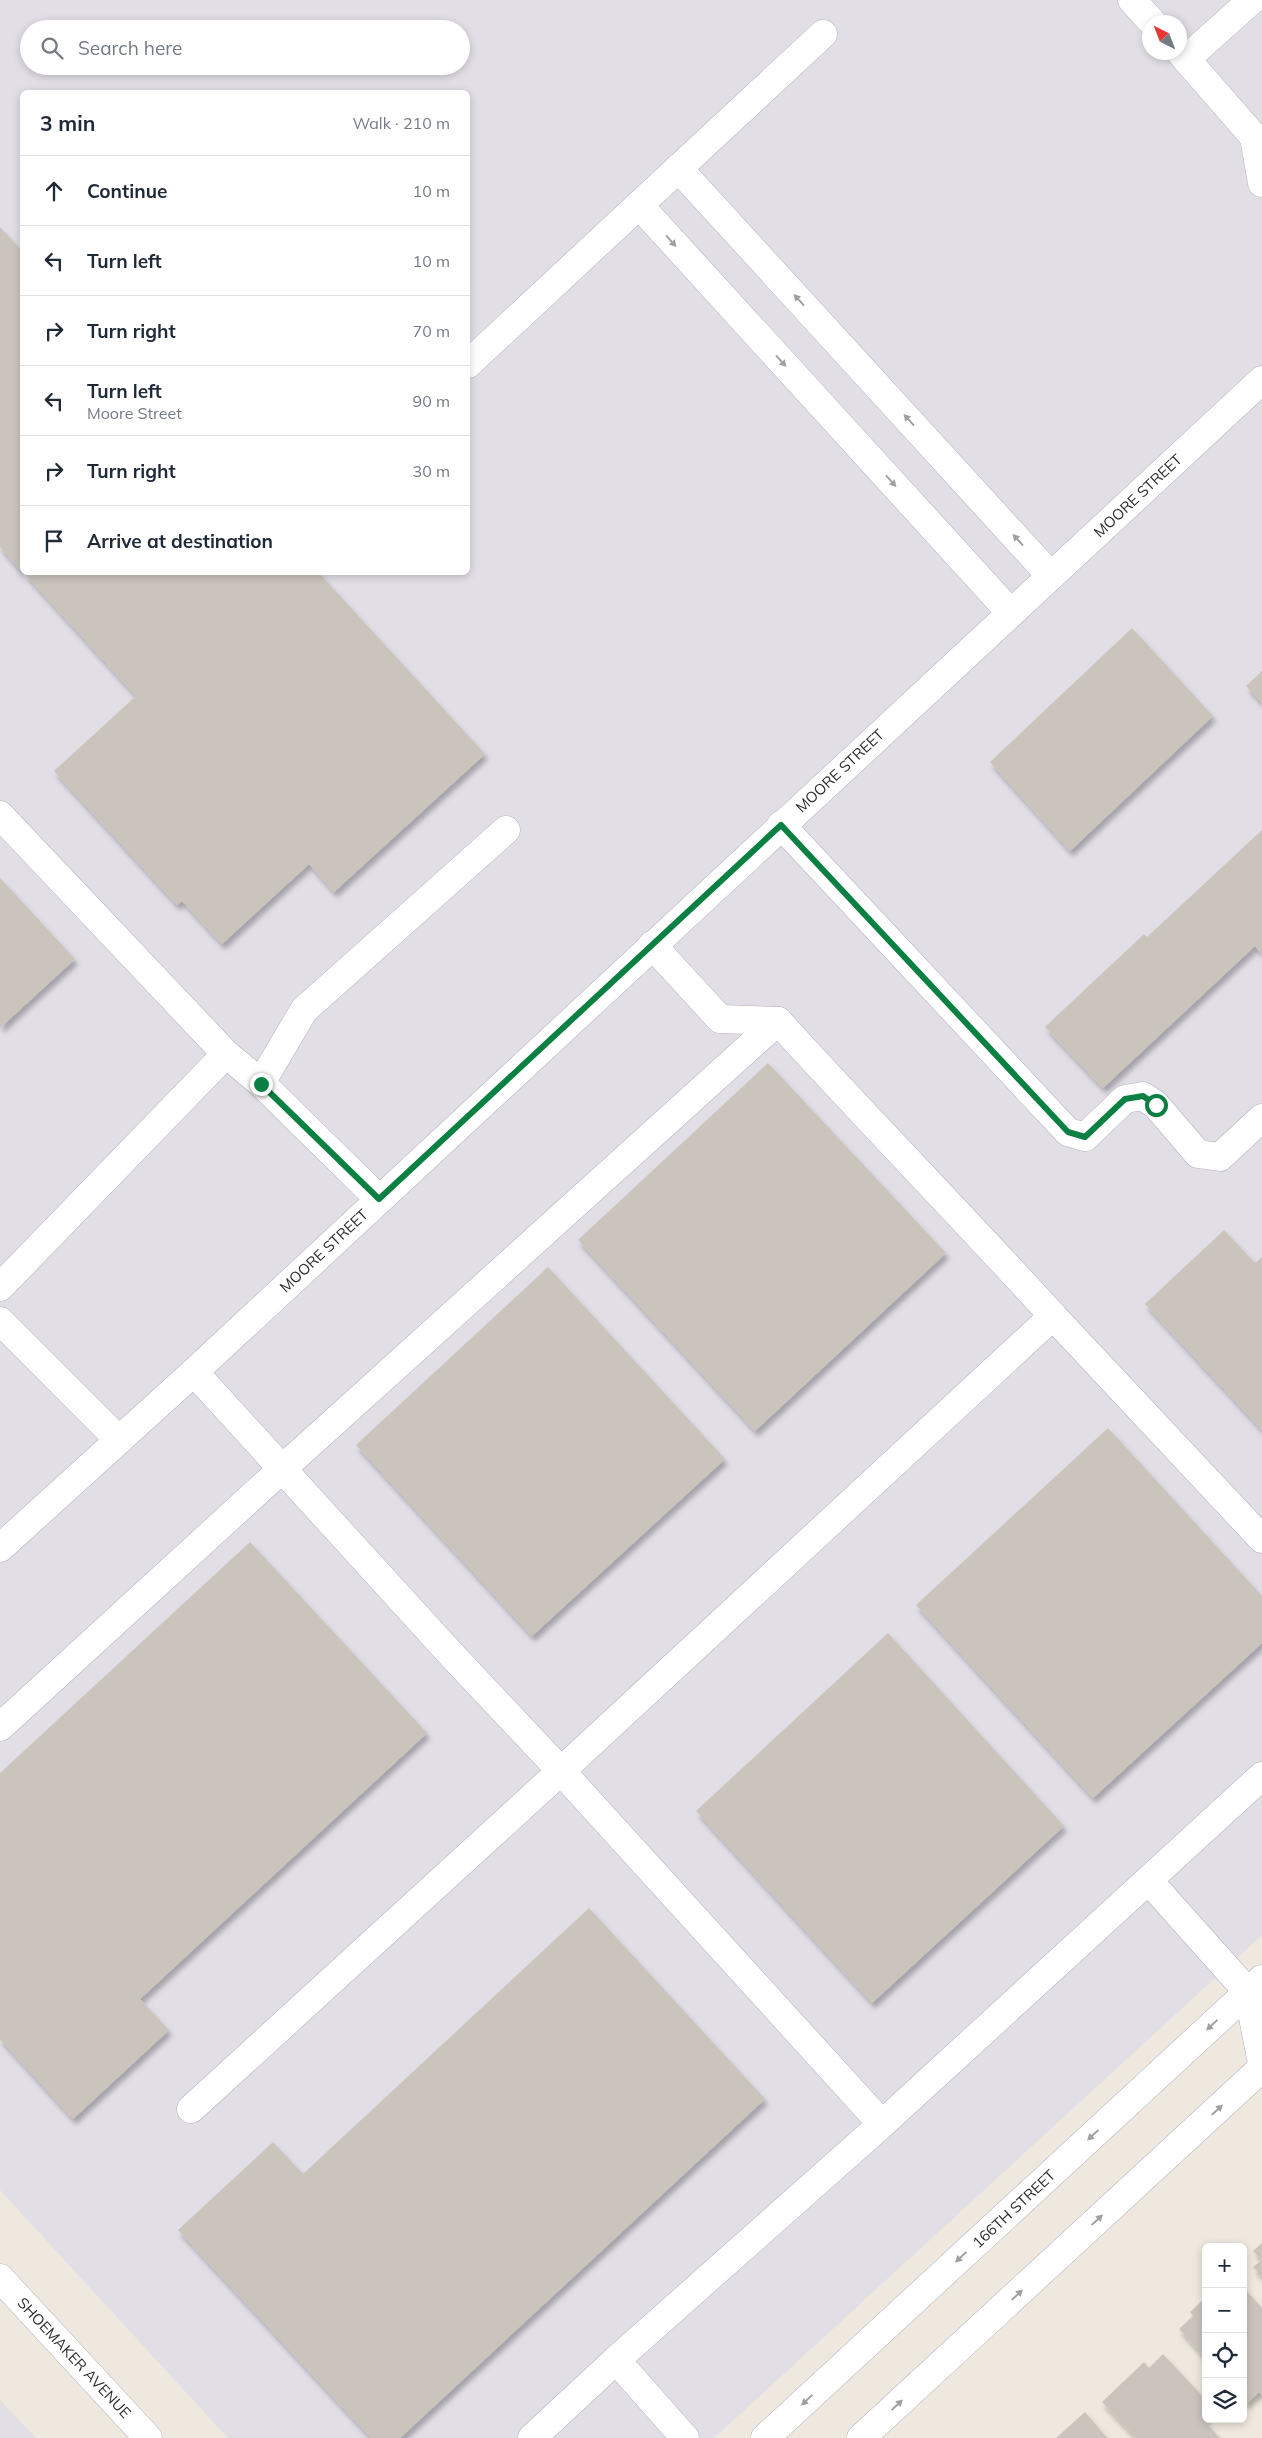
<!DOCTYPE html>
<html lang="en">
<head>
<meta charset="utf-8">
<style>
  body { margin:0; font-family:Mulish,sans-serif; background:#f6f6f7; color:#1f2937 }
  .controls { position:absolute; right:15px; bottom:15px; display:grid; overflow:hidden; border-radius:8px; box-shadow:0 2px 8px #0003 }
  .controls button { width:45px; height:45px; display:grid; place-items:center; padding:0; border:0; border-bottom:1px solid #e0e1e3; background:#fff; color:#1f2937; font:25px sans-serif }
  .compass { position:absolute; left:1142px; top:15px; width:45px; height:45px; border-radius:50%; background:#fff; box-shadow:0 2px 8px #0003; rotate:318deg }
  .stop { position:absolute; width:15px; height:15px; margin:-11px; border:4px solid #0b8043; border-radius:50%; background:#fff }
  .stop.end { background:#0b8043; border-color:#fff; box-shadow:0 1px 5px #0008 }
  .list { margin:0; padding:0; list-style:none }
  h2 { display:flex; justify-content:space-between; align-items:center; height:65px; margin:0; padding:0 20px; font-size:21px }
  h2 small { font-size:16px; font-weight:400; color:#747a83 }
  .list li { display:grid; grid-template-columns:32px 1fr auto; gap:15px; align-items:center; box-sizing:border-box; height:70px; padding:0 20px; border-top:1px solid #e0e1e3 }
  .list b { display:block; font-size:19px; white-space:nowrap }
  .list p { margin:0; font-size:16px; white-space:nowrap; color:#747a83 }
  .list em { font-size:16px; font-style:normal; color:#747a83 }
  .icon { flex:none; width:28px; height:28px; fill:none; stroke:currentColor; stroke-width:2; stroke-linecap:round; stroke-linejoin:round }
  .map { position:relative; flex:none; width:1262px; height:2438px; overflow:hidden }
  .search { position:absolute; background:#fff; box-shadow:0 2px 8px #0003; left:20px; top:20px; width:450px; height:55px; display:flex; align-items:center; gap:12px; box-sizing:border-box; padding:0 18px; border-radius:28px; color:#747a83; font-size:19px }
  .panel { position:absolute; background:#fff; box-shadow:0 2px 8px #0003; left:20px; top:90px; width:450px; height:485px; border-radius:8px }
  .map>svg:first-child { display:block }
</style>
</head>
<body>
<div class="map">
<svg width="1262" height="2438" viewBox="0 0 1262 2438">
  <defs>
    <filter id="shadow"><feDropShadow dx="3" dy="5.5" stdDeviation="2.5" flood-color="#0004"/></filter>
  </defs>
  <rect width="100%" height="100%" fill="#eee8de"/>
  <g fill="#e1dee6" fill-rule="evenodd">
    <path d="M0,0H1262V1935L714,2438H228L0,2190ZM1150,22H1180V52H1150ZM29,29H461V66H29ZM22,92H468V572H22Z"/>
    <polygon points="0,2400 36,2438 0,2438"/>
  </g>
  <g fill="#cac4bd" filter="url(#shadow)">
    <polygon points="0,227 22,251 22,572 0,547"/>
    <polygon points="23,572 318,572 485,754 334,892 309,864 222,944 182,901 177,905 54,771 136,696"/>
    <polygon points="1132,628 1213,716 1070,851 990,762"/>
    <polygon points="1262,671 1262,703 1246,686"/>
    <polygon points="1262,830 1262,954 1255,946 1103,1088 1045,1027 1144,934 1147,937"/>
    <polygon points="0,878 75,959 0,1028"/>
    <polygon points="768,1063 946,1253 755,1431 578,1240"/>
    <polygon points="1224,1230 1255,1263 1262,1257 1262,1430 1145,1304"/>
    <polygon points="548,1267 725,1459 532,1636 356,1445"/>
    <polygon points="1108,1428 1262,1596 1262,1643 1093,1798 916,1605"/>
    <polygon points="250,1542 427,1733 140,1999 169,2030 73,2119 0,2039 0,1773"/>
    <polygon points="888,1633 1064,1826 872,2003 696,1811"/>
    <polygon points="589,1908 765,2099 400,2438 371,2438 178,2230 273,2142 303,2174"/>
    <polygon points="1262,2243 1262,2277 1253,2267 1262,2260 1253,2251"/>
    <polygon points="1243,2287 1262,2308 1262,2395 1259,2392 1246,2404 1243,2401"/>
    <polygon points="1206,2297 1206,2359 1179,2329 1193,2316 1190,2312"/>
    <polygon points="1163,2354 1206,2400 1206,2419 1208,2419 1205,2422 1220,2438 1136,2438 1102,2402 1144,2362 1149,2368"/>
    <polygon points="1085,2412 1107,2438 1056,2438"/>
  </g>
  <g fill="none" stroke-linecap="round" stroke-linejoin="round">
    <defs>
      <g id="minor">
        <polyline points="1132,0 1152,22"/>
        <polyline points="1180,52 1186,59 1252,0"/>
        <polyline points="1186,59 1254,137 1262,183"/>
        <polyline points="678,168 1051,576"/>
        <polyline points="639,205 1011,613"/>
        <polyline points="468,364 823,34"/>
        <polyline points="0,815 226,1054 261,1083 379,1199"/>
        <polyline points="781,825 1068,1132 1085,1137 1125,1099 1143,1096 1156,1105 1198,1154 1220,1157 1262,1118"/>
        <polyline points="261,1083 304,1010 506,830"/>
        <polyline points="0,1287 226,1054"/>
        <polyline points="1053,1316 1262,1539"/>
        <polyline points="0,1321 119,1440"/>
        <path d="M194,1372L449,1652L561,1771L1053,1316C963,1217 869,1121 778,1021L720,1019L652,945"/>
        <polyline points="0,1548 194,1372 1262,380"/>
        <polyline points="0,1727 282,1469 778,1021"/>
        <polyline points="1149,1881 1248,1992 1262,1997"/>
        <polyline points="1248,1992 1262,2063"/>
        <polyline points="191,2109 561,1771 882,2124 616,2360 532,2438"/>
        <polyline points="882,2124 1262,1776"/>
        <polyline points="0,2278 148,2438"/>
        <polyline points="616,2360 685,2438"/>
        <polyline points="765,2438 1262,1979"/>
        <polyline points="861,2438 1262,2068"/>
      </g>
    </defs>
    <use href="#minor" stroke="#b2b3c0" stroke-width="29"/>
    <use href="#minor" stroke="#fff" stroke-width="28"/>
  </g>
  <defs><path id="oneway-solid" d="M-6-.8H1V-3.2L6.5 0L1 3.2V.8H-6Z" transform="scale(1.25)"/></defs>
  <g fill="#a0a0a0">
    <use href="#oneway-solid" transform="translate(671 241) rotate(48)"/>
    <use href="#oneway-solid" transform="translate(799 300) rotate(-132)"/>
    <use href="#oneway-solid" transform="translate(781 361) rotate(48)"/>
    <use href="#oneway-solid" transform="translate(909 420) rotate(-132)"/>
    <use href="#oneway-solid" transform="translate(891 481) rotate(48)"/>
    <use href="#oneway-solid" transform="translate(1018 540) rotate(-132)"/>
    <use href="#oneway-solid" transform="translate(1212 2025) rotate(137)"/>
    <use href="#oneway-solid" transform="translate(1217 2110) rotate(-43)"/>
    <use href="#oneway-solid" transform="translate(1093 2135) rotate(137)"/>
    <use href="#oneway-solid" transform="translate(1097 2220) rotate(-43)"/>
    <use href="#oneway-solid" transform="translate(961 2257) rotate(137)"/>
    <use href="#oneway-solid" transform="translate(1017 2295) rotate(-43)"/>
    <use href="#oneway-solid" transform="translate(807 2400) rotate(137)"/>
    <use href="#oneway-solid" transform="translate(897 2405) rotate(-43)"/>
  </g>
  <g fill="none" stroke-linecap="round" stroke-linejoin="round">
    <polyline stroke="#0b8043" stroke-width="6" points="261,1084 379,1199 781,825 1068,1132 1085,1137 1125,1099 1143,1096 1156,1105"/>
  </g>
  <g text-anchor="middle" stroke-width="4" stroke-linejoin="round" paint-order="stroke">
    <g font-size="15" fill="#2c2c2c" stroke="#fff">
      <text transform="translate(1138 496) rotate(-43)" y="5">MOORE STREET</text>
      <text transform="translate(840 771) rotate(-43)" y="5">MOORE STREET</text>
      <text transform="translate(324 1251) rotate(-43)" y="5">MOORE STREET</text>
      <text transform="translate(1014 2209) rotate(-43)" y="5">166TH STREET</text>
      <text transform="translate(74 2358) rotate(47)" y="5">SHOEMAKER AVENUE</text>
    </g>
  </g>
</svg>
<div class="controls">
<button>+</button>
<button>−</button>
<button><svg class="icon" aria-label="locate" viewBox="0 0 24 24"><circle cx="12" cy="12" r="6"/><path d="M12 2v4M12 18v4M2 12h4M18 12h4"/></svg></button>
<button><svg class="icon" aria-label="layers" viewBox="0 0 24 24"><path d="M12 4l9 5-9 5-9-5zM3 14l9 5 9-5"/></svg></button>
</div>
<svg class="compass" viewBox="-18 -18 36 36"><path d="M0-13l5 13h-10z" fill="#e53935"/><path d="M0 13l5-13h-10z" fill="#747a83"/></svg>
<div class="stop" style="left:1156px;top:1105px"></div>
<div class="stop end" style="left:261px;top:1084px"></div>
<div class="search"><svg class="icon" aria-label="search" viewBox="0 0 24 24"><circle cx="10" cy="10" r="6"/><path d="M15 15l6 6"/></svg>Search here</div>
<section class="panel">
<h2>3 min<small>Walk · 210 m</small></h2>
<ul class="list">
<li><svg class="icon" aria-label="ahead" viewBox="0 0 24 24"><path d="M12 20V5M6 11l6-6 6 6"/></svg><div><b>Continue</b></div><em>10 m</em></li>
<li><svg class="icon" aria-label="left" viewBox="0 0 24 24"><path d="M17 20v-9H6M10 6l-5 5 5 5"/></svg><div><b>Turn left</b></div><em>10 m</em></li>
<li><svg class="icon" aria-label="right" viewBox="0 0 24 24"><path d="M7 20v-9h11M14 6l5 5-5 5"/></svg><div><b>Turn right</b></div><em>70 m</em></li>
<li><svg class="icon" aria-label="left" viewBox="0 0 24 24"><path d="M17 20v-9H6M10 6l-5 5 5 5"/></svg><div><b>Turn left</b><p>Moore Street</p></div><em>90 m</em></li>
<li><svg class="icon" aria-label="right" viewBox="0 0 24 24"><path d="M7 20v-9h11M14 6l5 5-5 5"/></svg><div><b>Turn right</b></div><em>30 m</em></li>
<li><svg class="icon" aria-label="arrive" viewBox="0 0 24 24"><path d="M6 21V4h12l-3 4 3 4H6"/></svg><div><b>Arrive at destination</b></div></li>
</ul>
</section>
</div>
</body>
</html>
